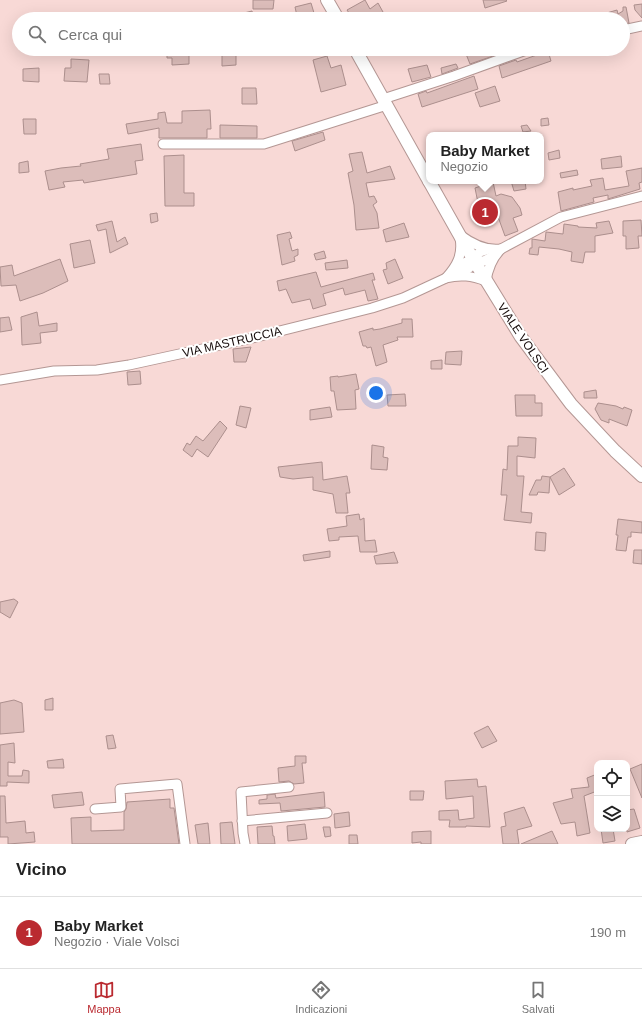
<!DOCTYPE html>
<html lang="it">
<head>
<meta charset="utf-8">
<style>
  body { margin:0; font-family:Helvetica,sans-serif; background:#f2f2f2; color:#222 }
  .controls { position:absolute; right:12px; bottom:12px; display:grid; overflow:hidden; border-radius:8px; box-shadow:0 4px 16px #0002 }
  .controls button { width:36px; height:36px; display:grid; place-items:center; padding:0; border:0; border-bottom:1px solid #e0e0e0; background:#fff; color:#222; font:20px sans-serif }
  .you { position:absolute; left:376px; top:393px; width:14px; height:14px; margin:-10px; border:3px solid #fff; border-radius:50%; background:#1a73e8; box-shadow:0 0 0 6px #1a73e833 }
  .badge { display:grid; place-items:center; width:26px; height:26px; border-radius:50%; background:#ba2a30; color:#fff; font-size:13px; font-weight:700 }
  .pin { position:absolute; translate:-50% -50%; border:2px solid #fff; box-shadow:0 1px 4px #0006 }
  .popup { position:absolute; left:426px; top:132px; width:118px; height:52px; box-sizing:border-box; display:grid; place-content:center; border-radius:8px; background:#fff; filter:drop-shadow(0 1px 3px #0005); font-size:13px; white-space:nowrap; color:#767676 }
  .popup b { font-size:15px; color:#222 }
  .popup::after { content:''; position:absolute; left:50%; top:100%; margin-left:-8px; border:8px solid transparent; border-top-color:#fff }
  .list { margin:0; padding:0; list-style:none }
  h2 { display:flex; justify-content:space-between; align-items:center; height:52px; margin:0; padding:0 16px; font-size:17px }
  h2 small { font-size:13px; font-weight:400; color:#767676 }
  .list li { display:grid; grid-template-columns:26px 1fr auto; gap:12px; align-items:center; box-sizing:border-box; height:72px; padding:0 16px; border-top:1px solid #e0e0e0 }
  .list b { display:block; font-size:15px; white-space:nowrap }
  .list p { margin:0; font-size:13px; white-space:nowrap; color:#767676 }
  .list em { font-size:13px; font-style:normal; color:#767676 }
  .icon { flex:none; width:22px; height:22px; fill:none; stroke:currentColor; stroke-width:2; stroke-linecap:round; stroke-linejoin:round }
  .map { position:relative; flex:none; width:642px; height:844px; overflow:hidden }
  .search { position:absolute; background:#fff; box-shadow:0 4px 16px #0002; left:12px; right:12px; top:12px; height:44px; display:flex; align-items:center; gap:10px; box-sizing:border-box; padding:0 14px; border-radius:22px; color:#767676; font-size:15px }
  .sheet { height:124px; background:#fff }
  nav { display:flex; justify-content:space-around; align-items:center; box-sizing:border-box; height:56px; border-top:1px solid #e0e0e0; background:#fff; font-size:11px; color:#767676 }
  nav a { display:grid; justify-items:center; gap:2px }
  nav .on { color:#ba2a30 }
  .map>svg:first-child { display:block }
</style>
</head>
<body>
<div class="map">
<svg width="642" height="844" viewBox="0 0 642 844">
  <rect width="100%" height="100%" fill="#f8d9d6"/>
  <g fill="#dcbdba" stroke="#ac8f8d">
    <polygon points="253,0 274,0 273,9 253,9"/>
    <polygon points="365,0 370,9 378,3 383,12 372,19 353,19 347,10"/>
    <polygon points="483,0 506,0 507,1 485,8"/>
    <polygon points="311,3 314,13 297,16 295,7"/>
    <polygon points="642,4 642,18 635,10 634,5"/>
    <polygon points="623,7 626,7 629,23 623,24 623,19 593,19 593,17 617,10 618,14 623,11"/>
    <polygon points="252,11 254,19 240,19 240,14"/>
    <polygon points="290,13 291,19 272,19 271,15"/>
    <polygon points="179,49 189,49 189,64 172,65 172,58 167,58 167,52 179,51"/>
    <polygon points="464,49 494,49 496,55 470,64"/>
    <polygon points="548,51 551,61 502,78 499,66 516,60 517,62"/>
    <polygon points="222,53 236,53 236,65 222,66"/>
    <polygon points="327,56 331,68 341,65 346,85 321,92 313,60"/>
    <polygon points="71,59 89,60 87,82 64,81 65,68 71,68"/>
    <polygon points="456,64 458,68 442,74 441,68"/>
    <polygon points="427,65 431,77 412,82 408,69"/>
    <polygon points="39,68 39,82 23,81 23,69"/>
    <polygon points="99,74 109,74 110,84 100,84"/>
    <polygon points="474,76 478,89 422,107 418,94 426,91 427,93"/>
    <polygon points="495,86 500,101 480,107 475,93"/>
    <polygon points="242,88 256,88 257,104 242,104"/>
    <polygon points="210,110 211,129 207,129 207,138 159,138 159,128 128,134 126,124 158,119 158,113 165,112 167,123 182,123 182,111"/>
    <polygon points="548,118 549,125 541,126 541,119"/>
    <polygon points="23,119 36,119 36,134 24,134"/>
    <polygon points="220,125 257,126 257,138 220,138"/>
    <polygon points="527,125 531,131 523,132 521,126"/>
    <polygon points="323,132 325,140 295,151 292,141"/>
    <polygon points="141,144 143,160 135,161 137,174 84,183 83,180 63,182 65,187 49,190 45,171 61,168 81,166 80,164 109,159 107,149"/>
    <polygon points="559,150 560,158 549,160 548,153"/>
    <polygon points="362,152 367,173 390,166 395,179 366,183 369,197 374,196 377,202 373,205 377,213 379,228 356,230 354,205 348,173 353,171 349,154"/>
    <polygon points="184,155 184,193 194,193 194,206 165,206 164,156"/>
    <polygon points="621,156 622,167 602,169 601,159"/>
    <polygon points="28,161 29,172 19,173 19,163"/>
    <polygon points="642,168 642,182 639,183 640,189 608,199 608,195 593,198 594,202 561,211 558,192 573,188 573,190 592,186 590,180 603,178 605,190 629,186 626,171"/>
    <polygon points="577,170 578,175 561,178 560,173"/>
    <polygon points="511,181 525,181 526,189 514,191"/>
    <polygon points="493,182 496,196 501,194 512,197 520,208 522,215 513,218 518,231 505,236 497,214 482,218 477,198 475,188"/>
    <polygon points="157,213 158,221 151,223 150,214"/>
    <polygon points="641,220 642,236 638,236 639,248 626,249 626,236 623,236 623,221"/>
    <polygon points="112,221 117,242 125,237 128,244 110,253 106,229 98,231 96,225"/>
    <polygon points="609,221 613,233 595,236 595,252 585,252 583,263 571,261 572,252 559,249 539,247 538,255 529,254 530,248 532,248 532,239 545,241 546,232 563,234 564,224 578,226 578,227 597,228 596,223"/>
    <polygon points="404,223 409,237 386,242 383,230"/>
    <polygon points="290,232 292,238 289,239 292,251 298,249 298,255 294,257 295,261 282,265 277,235"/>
    <polygon points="90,240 95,263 74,268 70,244"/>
    <polygon points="324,251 326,258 316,260 314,254"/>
    <polygon points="60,259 68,281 43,293 20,301 16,285 1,286 0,267 12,265 14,276"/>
    <polygon points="395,259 403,278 388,284 383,270 387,269 386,263"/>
    <polygon points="347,260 348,268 326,270 325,263"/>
    <polygon points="316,272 321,287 373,273 375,280 372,280 378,299 368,301 365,290 345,295 343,288 323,294 326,305 313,309 310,299 292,303 286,289 279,291 277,281"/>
    <polygon points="37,312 39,326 57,323 57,331 40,333 41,343 22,345 21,317"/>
    <polygon points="9,317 12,330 0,332 0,318"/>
    <polygon points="402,319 412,319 413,337 397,337 398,340 383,345 387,362 376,366 371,347 367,348 366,346 363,346 359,332 373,328 373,330 380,329 402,323"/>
    <polygon points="251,347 246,362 234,362 233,349"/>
    <polygon points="462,351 461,365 445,364 446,352"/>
    <polygon points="442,360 442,369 431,369 431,361"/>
    <polygon points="140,371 141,384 128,385 127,372"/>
    <polygon points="356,374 359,389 355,390 356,409 337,410 334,391 331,391 330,377 338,376 338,377"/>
    <polygon points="596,390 597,398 584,398 584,392"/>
    <polygon points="405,394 406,406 388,406 387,395"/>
    <polygon points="515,395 535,395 535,403 542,403 542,416 516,416"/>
    <polygon points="598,403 616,406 623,409 624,407 632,410 627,426 609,419 609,423 601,420 595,409"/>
    <polygon points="240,406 251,408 246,428 236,425"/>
    <polygon points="330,407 332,417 310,420 310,410"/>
    <polygon points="220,421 227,428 208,457 197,449 192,457 183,450 187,443 190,445 196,436 203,441"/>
    <polygon points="518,437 536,438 535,458 517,456 517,476 524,476 521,512 532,513 531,523 504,520 507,495 501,495 503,469 507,470 508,446 518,446"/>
    <polygon points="372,445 384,447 383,457 388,458 387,470 371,469"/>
    <polygon points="322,462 323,480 347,476 350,493 346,493 348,513 336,513 333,494 313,490 313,477 293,479 280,477 278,467"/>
    <polygon points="564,468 575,485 559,495 550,477"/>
    <polygon points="542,476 550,477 549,493 538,492 537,495 529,495 536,480 541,480"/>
    <polygon points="359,514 360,520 364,518 365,541 375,540 377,552 360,552 358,536 339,537 339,540 329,541 327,529 347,526 346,516"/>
    <polygon points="618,519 642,522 642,533 631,532 631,537 628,537 626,551 616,550 618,535 616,535"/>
    <polygon points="536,532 546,533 545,551 535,550"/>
    <polygon points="634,550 642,550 642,564 633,563"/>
    <polygon points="330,551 330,557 304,561 303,555"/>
    <polygon points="394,552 398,563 376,564 374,556"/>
    <polygon points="14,599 18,602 10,618 0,612 0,602"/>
    <polygon points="53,698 53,710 45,710 45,700"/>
    <polygon points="14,700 22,703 24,732 0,734 0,703"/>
    <polygon points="488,726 497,741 482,748 474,733"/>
    <polygon points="113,735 116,748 108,749 106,736"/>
    <polygon points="14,743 15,763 8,762 8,776 22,776 23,770 29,771 29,783 7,782 7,786 0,786 0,745"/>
    <polygon points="295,756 306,756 306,763 302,763 304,783 294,784 289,781 279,782 278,768 295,766"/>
    <polygon points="63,759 64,768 48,768 47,761"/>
    <polygon points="642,764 642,798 630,769"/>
    <polygon points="597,774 597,791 584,796 590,833 577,836 575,822 561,824 553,803 573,798 571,789 589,787 587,778"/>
    <polygon points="477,779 478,787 486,786 490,827 466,826 466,827 449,827 450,820 439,820 439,811 458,810 459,820 474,818 473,796 446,799 445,781"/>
    <polygon points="410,791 424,791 423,800 410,800"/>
    <polygon points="82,792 84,805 54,808 52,795"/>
    <polygon points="324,792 325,807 281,811 280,803 259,804 259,800 267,799 267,795 275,794 276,798"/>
    <polygon points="0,796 5,796 6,823 25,821 26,833 34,832 35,842 8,844 8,837 0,837"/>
    <polygon points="170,799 170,808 174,808 179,844 72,844 71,818 91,817 91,831 124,830 124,812 126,809 127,802"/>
    <polygon points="524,807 532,826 517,830 519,844 503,844 501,827 506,826 504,813"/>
    <polygon points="634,809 640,828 627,832 627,810"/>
    <polygon points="349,812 350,826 335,828 334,814"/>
    <polygon points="232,822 235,844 221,844 220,823"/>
    <polygon points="208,823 210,844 198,844 195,825"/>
    <polygon points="305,824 307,839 288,841 287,826"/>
    <polygon points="272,826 273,836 274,836 275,844 258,844 257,827"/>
    <polygon points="323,827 330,827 331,836 325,837"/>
    <polygon points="601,829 613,829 615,841 603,843"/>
    <polygon points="431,831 431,844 421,844 421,842 412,843 412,832"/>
    <polygon points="552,831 558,844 521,844"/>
    <polygon points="349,835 357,835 358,844 349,844"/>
  </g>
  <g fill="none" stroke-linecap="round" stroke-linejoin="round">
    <defs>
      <g id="minor">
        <polyline points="623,30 642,26"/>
        <polyline points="383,99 454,76 529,49"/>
        <polyline points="163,144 264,144 387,105"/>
        <path d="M460,235C472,244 486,251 501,249"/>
        <polyline points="457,266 473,259 480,252 489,249"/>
        <polyline points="457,275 469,268 475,261 484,261 495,255"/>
        <path d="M446,278C457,266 463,255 460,238"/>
        <path d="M0,380L54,371L97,370L129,365L248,339L372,308L403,298L446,278C461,274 472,276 486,281C488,268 492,258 501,249L561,217L642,196"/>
        <polyline points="95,809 121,807 120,789 177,784 185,844"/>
        <polyline points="242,821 327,813"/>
        <polyline points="245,844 243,833 241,792 289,787"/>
      </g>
      <g id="major">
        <polyline points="327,0 338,19"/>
        <polyline points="355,49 429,181"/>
        <polyline points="429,181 473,259 521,337 571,404 615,451 642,476"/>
        <polyline points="632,844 642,842"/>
      </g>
    </defs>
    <use href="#minor" stroke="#b49794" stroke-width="11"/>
    <use href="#major" stroke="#b49794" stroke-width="14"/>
    <use href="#minor" stroke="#fff" stroke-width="9"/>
    <use href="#major" stroke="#fff" stroke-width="12"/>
  </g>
  <g text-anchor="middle" stroke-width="4" stroke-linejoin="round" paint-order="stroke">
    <g font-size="12" fill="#150b0a" stroke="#fff">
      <text transform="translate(523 338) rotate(56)" y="4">VIALE VOLSCI</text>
      <text transform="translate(232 342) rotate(-13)" y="4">VIA MASTRUCCIA</text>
    </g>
  </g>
</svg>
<div class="controls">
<button><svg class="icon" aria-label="locate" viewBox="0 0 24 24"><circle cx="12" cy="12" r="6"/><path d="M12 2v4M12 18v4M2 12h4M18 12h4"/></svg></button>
<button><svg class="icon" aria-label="layers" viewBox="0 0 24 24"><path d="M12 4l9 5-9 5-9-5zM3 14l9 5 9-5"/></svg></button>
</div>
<div class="you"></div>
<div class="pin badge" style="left:485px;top:212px">1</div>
<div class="popup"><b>Baby Market</b>Negozio</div>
<div class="search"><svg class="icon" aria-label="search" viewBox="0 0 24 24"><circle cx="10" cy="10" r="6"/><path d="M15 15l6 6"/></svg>Cerca qui</div>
</div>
<section class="sheet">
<h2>Vicino<small></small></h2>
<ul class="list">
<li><span class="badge">1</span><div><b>Baby Market</b><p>Negozio · Viale Volsci</p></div><em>190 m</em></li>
</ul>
</section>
<nav>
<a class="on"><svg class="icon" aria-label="map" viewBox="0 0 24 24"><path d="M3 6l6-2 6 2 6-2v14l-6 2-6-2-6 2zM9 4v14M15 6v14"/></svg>Mappa</a>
<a><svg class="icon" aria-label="directions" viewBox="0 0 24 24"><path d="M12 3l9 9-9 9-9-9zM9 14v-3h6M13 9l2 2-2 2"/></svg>Indicazioni</a>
<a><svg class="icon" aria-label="saved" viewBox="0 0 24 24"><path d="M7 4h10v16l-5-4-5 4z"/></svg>Salvati</a>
</nav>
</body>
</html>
